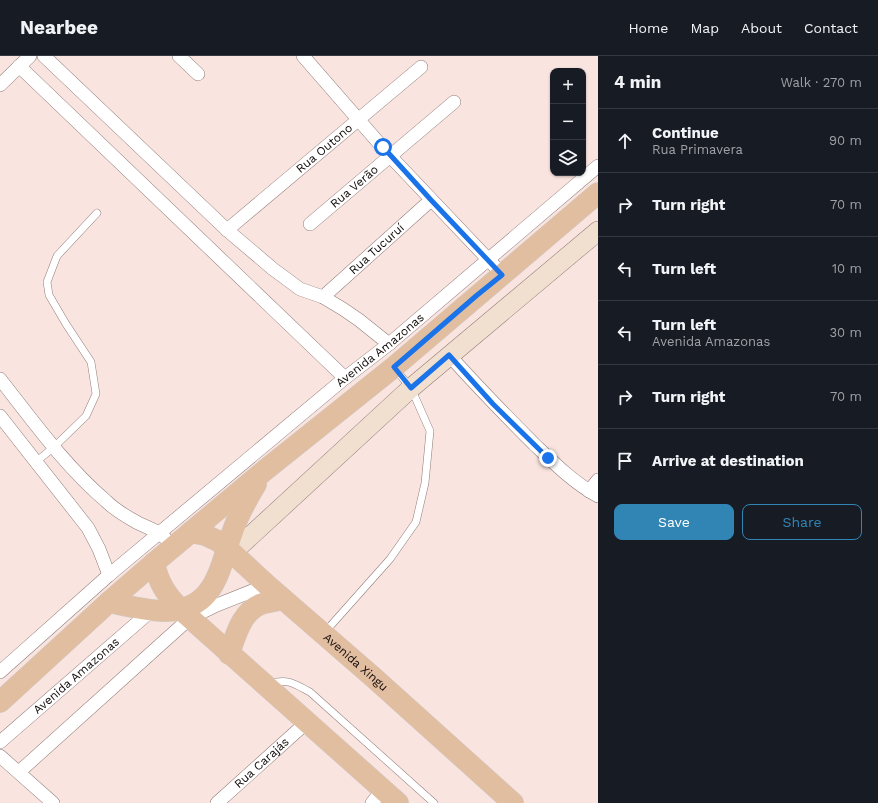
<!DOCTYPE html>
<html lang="en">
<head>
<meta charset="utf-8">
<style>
  body { margin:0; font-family:"Work Sans",sans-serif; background:#20242c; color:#f1f3f6 }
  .controls { position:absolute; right:12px; top:12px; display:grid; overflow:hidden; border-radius:8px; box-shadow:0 1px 3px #0004 }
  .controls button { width:36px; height:36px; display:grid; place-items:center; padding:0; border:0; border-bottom:1px solid #363941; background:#171b24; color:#f1f3f6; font:20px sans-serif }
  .stop { position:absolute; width:12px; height:12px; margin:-9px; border:3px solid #1a73e8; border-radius:50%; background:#fff }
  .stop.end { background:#1a73e8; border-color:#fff; box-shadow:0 1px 4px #0008 }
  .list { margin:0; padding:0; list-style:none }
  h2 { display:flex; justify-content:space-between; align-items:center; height:52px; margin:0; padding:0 16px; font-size:17px }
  h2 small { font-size:13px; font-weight:400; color:#9ea1a6 }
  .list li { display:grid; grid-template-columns:26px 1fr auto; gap:12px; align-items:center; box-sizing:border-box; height:64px; padding:0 16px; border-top:1px solid #363941 }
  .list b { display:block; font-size:15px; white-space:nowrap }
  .list p { margin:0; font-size:13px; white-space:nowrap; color:#9ea1a6 }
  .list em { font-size:13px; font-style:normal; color:#9ea1a6 }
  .actions { display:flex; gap:8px; padding:12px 16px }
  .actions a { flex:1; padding:9px 0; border:1px solid #3185b5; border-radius:8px; text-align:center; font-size:14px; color:#3185b5 }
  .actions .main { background:#3185b5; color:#fff }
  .icon { flex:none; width:22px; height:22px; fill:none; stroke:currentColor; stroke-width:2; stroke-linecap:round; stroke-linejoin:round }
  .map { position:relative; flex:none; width:598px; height:747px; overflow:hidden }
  header { display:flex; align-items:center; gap:24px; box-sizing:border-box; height:56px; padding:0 20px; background:#171b24; border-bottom:1px solid #363941 }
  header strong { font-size:19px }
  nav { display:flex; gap:22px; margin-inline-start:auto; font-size:14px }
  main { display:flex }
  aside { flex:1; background:#171b24 }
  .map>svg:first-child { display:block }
</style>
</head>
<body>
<header>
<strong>Nearbee</strong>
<nav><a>Home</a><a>Map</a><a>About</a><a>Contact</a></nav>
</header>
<main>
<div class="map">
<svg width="598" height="747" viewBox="0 0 598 747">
  <rect width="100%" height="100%" fill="#fae4e0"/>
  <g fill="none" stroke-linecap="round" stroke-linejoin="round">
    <defs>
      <g id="lane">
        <polyline points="37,405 54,391 86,360 96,338 91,306 66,268 49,239 47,226 57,200 97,157"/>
        <polyline points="325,576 390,503 416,466 425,427 430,375 411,332 395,313"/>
        <path d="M270,627C289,623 293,627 310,636L434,747"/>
      </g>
      <g id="street">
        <polyline points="44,0 227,174 273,213 300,233 323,241 343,253 359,264 389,288"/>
        <polyline points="179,0 198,18"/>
        <polyline points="303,0 391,101 503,219"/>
        <polyline points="19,10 345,322"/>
        <polyline points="0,29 30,0"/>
        <path id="s1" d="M310,168L454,46"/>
        <path id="s2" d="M227,174L421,11"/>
        <path id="s3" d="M323,241L431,144"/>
        <path d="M449,299C477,330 505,359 534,388C554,407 574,427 598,440"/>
        <path d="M0,323C33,365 65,410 106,445C115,454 127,461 138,467C148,472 157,474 165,482"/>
        <polyline points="0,360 88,472 99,493 109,519"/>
        <polyline points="589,435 598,424"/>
        <path id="s4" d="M0,616L109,519L345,322L389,288L598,110"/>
        <path id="s5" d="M0,686L152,554"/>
        <polyline points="0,700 53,747"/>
        <polyline points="19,716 190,562 217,549 267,529"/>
        <path id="s6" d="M217,747L307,666"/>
        <polyline points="372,747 383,733"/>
      </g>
      <polyline id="secondary" points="232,497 411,332 598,175"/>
      <g id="primary">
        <path id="s7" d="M191,476L205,479L218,485L227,492L267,529L373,621L513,747"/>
        <path d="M154,507C159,528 166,538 180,553L398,747"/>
        <path d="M109,546C127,550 147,555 166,555C215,554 219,514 232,477C238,459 247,443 256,428"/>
        <path d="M229,598C236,579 241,556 261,548C268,546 276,545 283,543"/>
        <polyline points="0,646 109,546 154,507 264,415 394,311 598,137"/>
      </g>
    </defs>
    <use href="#lane" stroke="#907d79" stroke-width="8"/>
    <use href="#street" stroke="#907d79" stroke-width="14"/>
    <use href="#secondary" stroke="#907d79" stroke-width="20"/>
    <use href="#primary" stroke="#cfcece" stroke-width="22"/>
    <use href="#lane" stroke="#fff" stroke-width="7"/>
    <use href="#street" stroke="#fff" stroke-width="13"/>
    <use href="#secondary" stroke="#f1dfd0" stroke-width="19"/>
    <use href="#primary" stroke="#e2bea1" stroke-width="21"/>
  </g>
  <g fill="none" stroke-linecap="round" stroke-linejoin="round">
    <polyline stroke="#1a73e8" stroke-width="5" points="383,91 431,144 502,219 476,240 394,311 411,332 449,299 493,348 548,402"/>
  </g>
  <g text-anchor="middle" stroke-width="4" stroke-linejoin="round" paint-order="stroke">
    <g font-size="12" fill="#110a09" stroke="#fff">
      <text dy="4" stroke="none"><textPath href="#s2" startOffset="127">Rua Outono</textPath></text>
      <text dy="4" stroke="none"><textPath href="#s1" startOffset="58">Rua Verão</textPath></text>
      <text dy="4" stroke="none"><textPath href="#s3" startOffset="72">Rua Tucuruí</textPath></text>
      <text dy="4" stroke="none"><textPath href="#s4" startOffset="498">Avenida Amazonas</textPath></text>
      <text dy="4" stroke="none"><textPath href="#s7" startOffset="212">Avenida Xingu</textPath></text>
      <text dy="4" stroke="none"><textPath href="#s5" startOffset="101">Avenida Amazonas</textPath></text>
      <text dy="4" stroke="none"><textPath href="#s6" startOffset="60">Rua Carajás</textPath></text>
    </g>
  </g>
</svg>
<div class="controls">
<button>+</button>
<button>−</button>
<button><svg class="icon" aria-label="layers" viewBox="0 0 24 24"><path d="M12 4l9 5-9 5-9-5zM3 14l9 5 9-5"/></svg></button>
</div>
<div class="stop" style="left:383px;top:91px"></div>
<div class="stop end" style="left:548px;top:402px"></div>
</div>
<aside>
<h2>4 min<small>Walk · 270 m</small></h2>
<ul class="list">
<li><svg class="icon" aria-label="ahead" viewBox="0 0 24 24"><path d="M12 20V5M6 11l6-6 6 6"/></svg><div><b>Continue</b><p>Rua Primavera</p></div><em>90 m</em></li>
<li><svg class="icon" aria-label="right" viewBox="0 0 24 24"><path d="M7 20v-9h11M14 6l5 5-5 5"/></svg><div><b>Turn right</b></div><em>70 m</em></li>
<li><svg class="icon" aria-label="left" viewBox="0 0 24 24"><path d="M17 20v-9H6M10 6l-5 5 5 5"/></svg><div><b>Turn left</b></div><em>10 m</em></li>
<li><svg class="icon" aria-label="left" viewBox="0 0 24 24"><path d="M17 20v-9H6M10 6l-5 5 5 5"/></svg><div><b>Turn left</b><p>Avenida Amazonas</p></div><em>30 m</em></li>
<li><svg class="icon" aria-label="right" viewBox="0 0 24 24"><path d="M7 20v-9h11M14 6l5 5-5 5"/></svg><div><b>Turn right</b></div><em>70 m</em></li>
<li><svg class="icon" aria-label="arrive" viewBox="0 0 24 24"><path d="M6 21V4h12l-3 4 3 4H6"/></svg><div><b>Arrive at destination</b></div></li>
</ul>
<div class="actions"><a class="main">Save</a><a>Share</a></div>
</aside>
</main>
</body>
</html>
